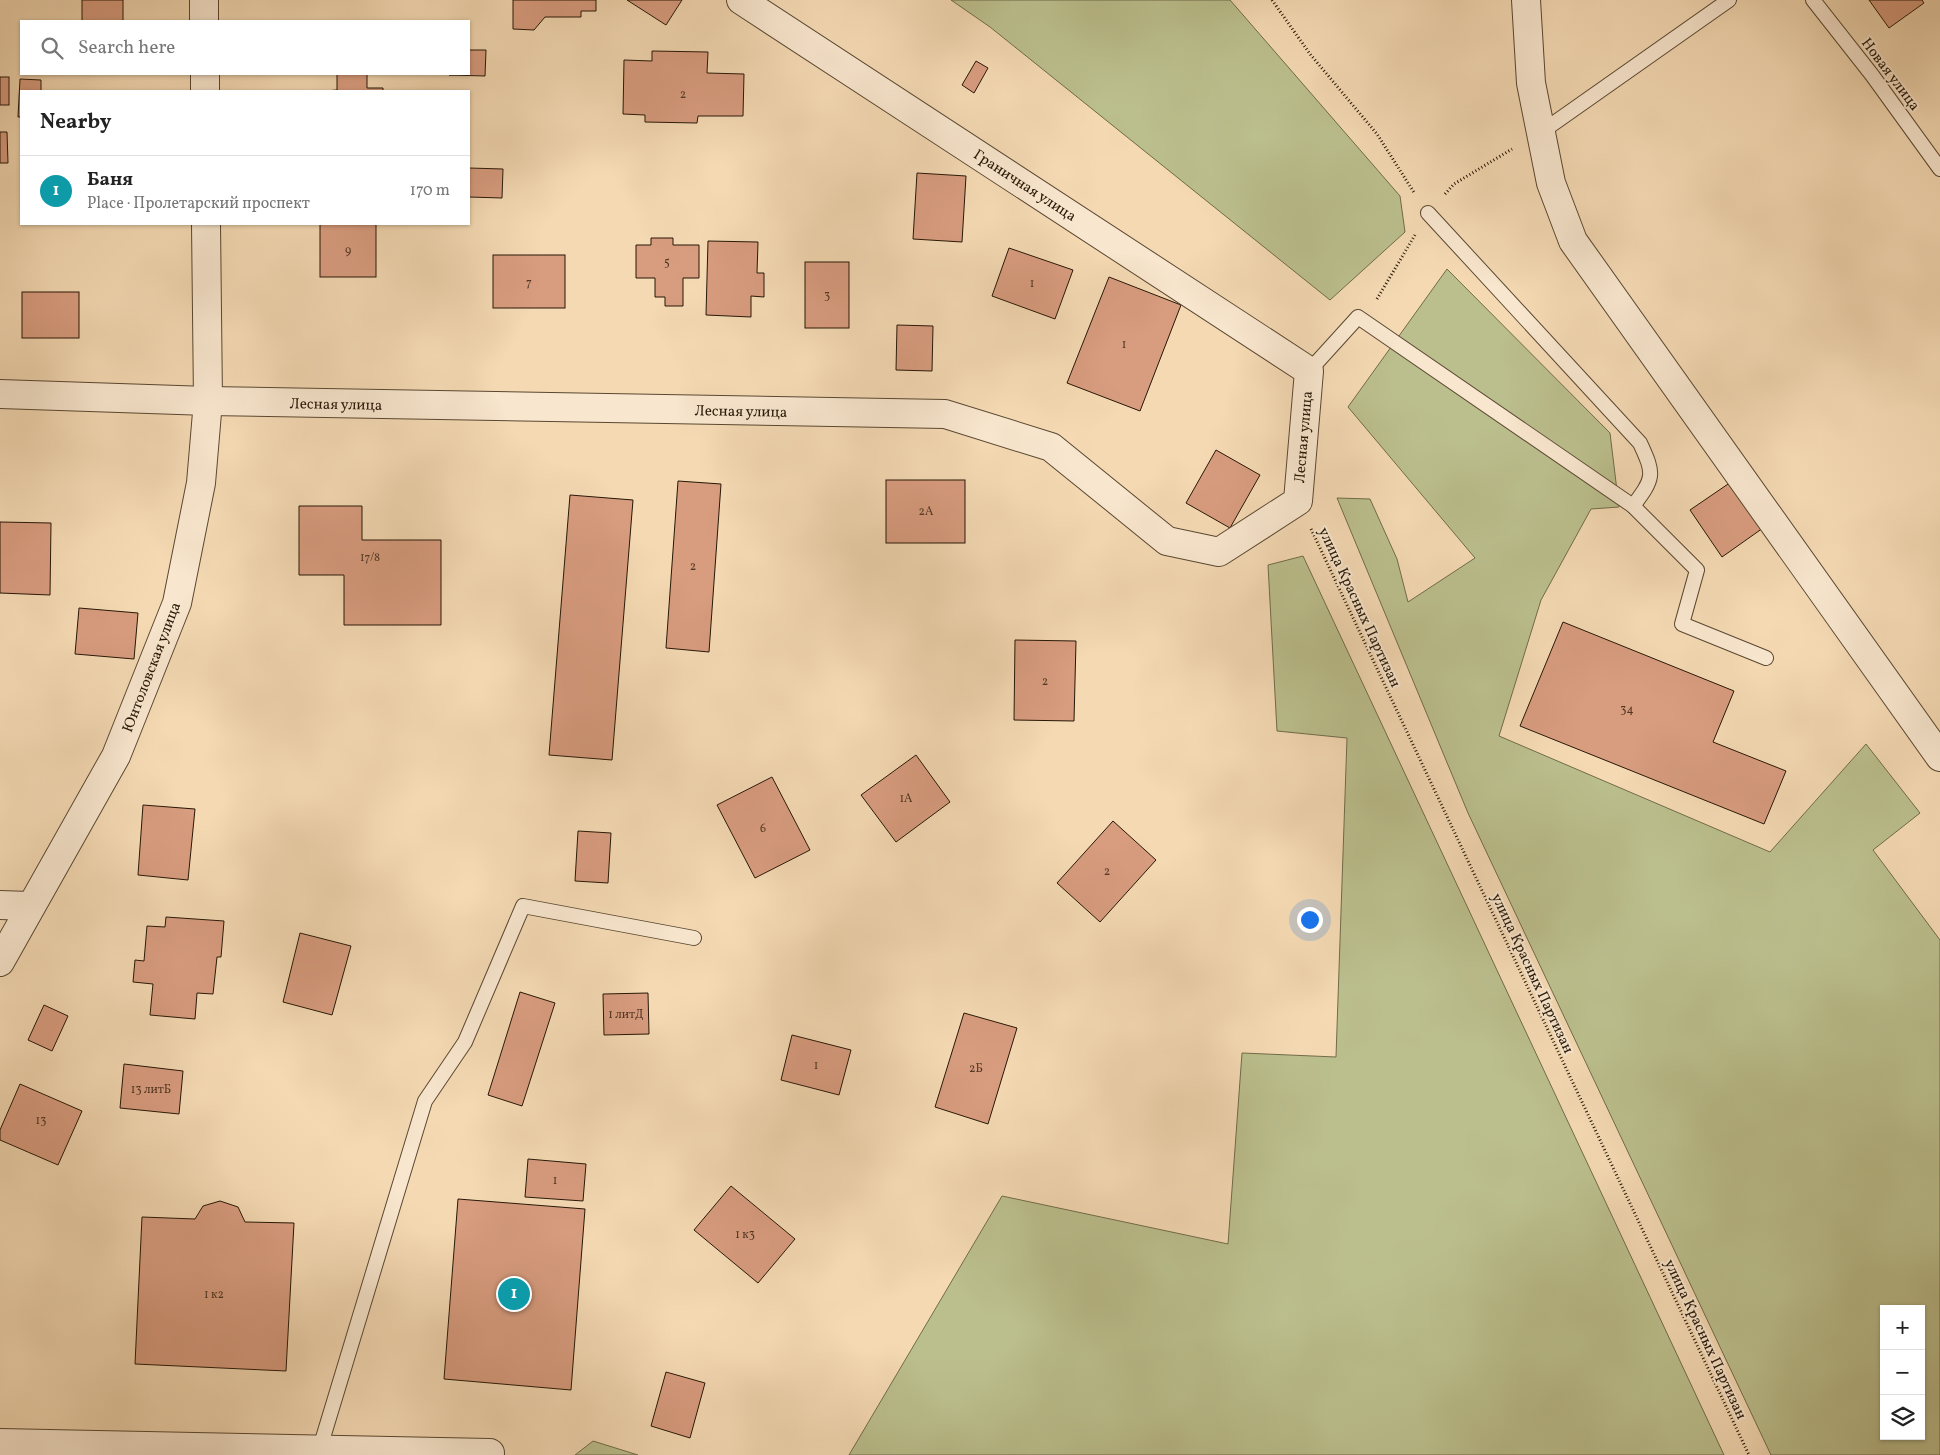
<!DOCTYPE html>
<html lang="en">
<head>
<meta charset="utf-8">
<style>
  body { margin:0; font-family:Vollkorn,serif; background:#f6f6f6; color:#222 }
  .controls { position:absolute; right:15px; bottom:15px; display:grid; overflow:hidden; border-radius:0px; box-shadow:0 1px 4px #0004 }
  .controls button { width:45px; height:45px; display:grid; place-items:center; padding:0; border:0; border-bottom:1px solid #e0e0e0; background:#fff; color:#222; font:25px sans-serif }
  .you { position:absolute; left:1309px; top:919px; width:18px; height:18px; margin:-12px; border:4px solid #fff; border-radius:50%; background:#1a73e8; box-shadow:0 0 0 8px #1a73e833 }
  .badge { display:grid; place-items:center; width:32px; height:32px; border-radius:50%; background:#8f2418; color:#fff; font-size:16px; font-weight:700 }
  .pin { position:absolute; translate:-50% -50%; border:2px solid #fff; box-shadow:0 1px 5px #0006 }
  .list { margin:0; padding:0; list-style:none }
  h2 { display:flex; justify-content:space-between; align-items:center; height:65px; margin:0; padding:0 20px; font-size:21px }
  h2 small { font-size:16px; font-weight:400; color:#767676 }
  .list li { display:grid; grid-template-columns:32px 1fr auto; gap:15px; align-items:center; box-sizing:border-box; height:70px; padding:0 20px; border-top:1px solid #e0e0e0 }
  .list b { display:block; font-size:19px; white-space:nowrap }
  .list p { margin:0; font-size:16px; white-space:nowrap; color:#767676 }
  .list em { font-size:16px; font-style:normal; color:#767676 }
  .icon { flex:none; width:28px; height:28px; fill:none; stroke:currentColor; stroke-width:2; stroke-linecap:round; stroke-linejoin:round }
  .map { position:relative; flex:none; width:1940px; height:1455px; overflow:hidden }
  .search { position:absolute; background:#fff; box-shadow:0 1px 4px #0004; left:20px; top:20px; width:450px; height:55px; display:flex; align-items:center; gap:12px; box-sizing:border-box; padding:0 18px; border-radius:0px; color:#767676; font-size:19px }
  .panel { position:absolute; background:#fff; box-shadow:0 1px 4px #0004; left:20px; top:90px; width:450px; height:135px; border-radius:0px }
  .map>svg:first-child { display:block }
</style>
</head>
<body>
<div class="map">
<svg width="1940" height="1455" viewBox="0 0 1940 1455">
  <rect width="100%" height="100%" fill="#f4d9b3"/>
  <filter id="stains"><feTurbulence type="fractalNoise" baseFrequency=".004" numOctaves="4"/><feColorMatrix values="0 0 0 0 .2 0 0 0 0 .09 0 0 0 0 .02 0 0 0 .5 -.17"/></filter>
  <radialGradient id="worn" r=".72"><stop offset=".6" stop-color="#630" stop-opacity="0"/><stop offset="1" stop-color="#630" stop-opacity=".3"/></radialGradient>
  <g fill="#bbbf8d" stroke="#706b4a" fill-rule="evenodd">
    <polygon points="951,0 1230,0 1400,196 1405,232 1330,300 990,27"/>
    <path d="M1447,269L1610,433L1619,507L1591,509L1541,600L1499,736L1770,852L1866,744L1920,813L1873,850L1940,940V1455H1771L1468,813L1337,498L1370,499L1397,559L1408,602L1475,558L1348,407ZM1884,1309H1921V1436H1884Z"/>
    <polygon points="1303,556 1724,1455 849,1455 1002,1196 1228,1244 1242,1053 1336,1057 1347,738 1277,731 1268,565"/>
    <polygon points="593,1441 638,1455 575,1455"/>
  </g>
  <g fill="#d89c7f" stroke="#261706">
    <rect x="82" y="0" width="41" height="21"/>
    <polygon points="513,0 596,0 596,11 581,11 581,17 545,17 534,30 513,29"/>
    <polygon points="627,0 682,0 666,25"/>
    <polygon points="1869,0 1922,0 1924,3 1889,28"/>
    <polygon points="469,50 486,50 485,76 449,75 469,74"/>
    <polygon points="652,51 708,52 707,73 744,74 743,116 698,116 697,123 645,122 645,115 623,114 624,60 652,61"/>
    <polygon points="976,61 988,68 974,93 962,85"/>
    <polygon points="337,74 367,74 367,88 383,88 383,91 325,91 337,90"/>
    <rect x="0" y="77" width="9" height="28"/>
    <polygon points="20,79 41,80 41,91 21,91 21,117 18,117"/>
    <polygon points="0,132 7,132 8,163 0,163"/>
    <polygon points="469,168 503,169 502,198 469,197"/>
    <polygon points="917,173 966,176 962,242 913,239"/>
    <rect x="320" y="224" width="56" height="53"/>
    <polygon points="651,238 673,238 673,245 699,245 699,278 683,278 683,306 665,306 665,297 655,297 655,278 636,278 636,245 651,245"/>
    <polygon points="708,241 758,242 757,273 764,273 764,297 751,296 751,317 706,315"/>
    <polygon points="1009,248 1073,270 1055,319 992,296"/>
    <rect x="493" y="255" width="72" height="53"/>
    <rect x="805" y="262" width="44" height="66"/>
    <polygon points="1109,277 1181,305 1140,411 1067,383"/>
    <rect x="22" y="292" width="57" height="46"/>
    <polygon points="897,325 933,326 932,371 896,370"/>
    <polygon points="1216,450 1260,475 1230,528 1186,503"/>
    <rect x="886" y="480" width="79" height="63"/>
    <polygon points="678,481 721,484 709,652 666,648"/>
    <polygon points="1731,482 1763,528 1722,557 1690,510"/>
    <polygon points="570,495 633,500 612,760 549,755"/>
    <polygon points="299,506 362,506 362,540 441,540 441,625 344,625 344,575 299,575"/>
    <polygon points="0,522 51,523 50,595 0,593"/>
    <polygon points="79,608 138,613 134,659 75,654"/>
    <polygon points="1563,622 1734,691 1713,742 1786,771 1764,824 1520,726"/>
    <polygon points="1015,640 1076,641 1074,721 1014,720"/>
    <polygon points="916,755 950,802 896,842 861,795"/>
    <polygon points="772,777 810,850 755,878 717,805"/>
    <polygon points="143,805 195,809 188,880 138,875"/>
    <polygon points="1113,821 1156,860 1100,922 1057,883"/>
    <polygon points="578,831 611,833 608,883 575,881"/>
    <polygon points="166,917 224,921 221,957 217,957 213,994 197,993 195,1019 150,1015 153,984 133,982 135,960 144,961 147,926 165,927"/>
    <polygon points="300,933 351,946 332,1015 283,1002"/>
    <polygon points="520,992 555,1003 522,1106 488,1095"/>
    <polygon points="648,993 649,1034 604,1035 603,994"/>
    <polygon points="44,1005 68,1016 52,1051 28,1040"/>
    <polygon points="964,1013 1017,1028 988,1124 935,1107"/>
    <polygon points="792,1035 851,1050 839,1095 781,1080"/>
    <polygon points="124,1064 183,1071 179,1114 120,1108"/>
    <polygon points="20,1084 82,1111 58,1165 0,1140 0,1130"/>
    <polygon points="528,1159 586,1164 583,1201 525,1197"/>
    <polygon points="731,1186 795,1239 758,1283 694,1230"/>
    <polygon points="458,1199 585,1209 571,1390 444,1379"/>
    <polygon points="220,1201 238,1207 245,1222 294,1223 286,1371 135,1364 142,1217 195,1219 203,1206"/>
    <polygon points="666,1372 705,1383 690,1438 651,1426"/>
  </g>
  <g fill="none" stroke-linecap="round" stroke-linejoin="round">
    <defs>
      <g id="lane">
        <polyline points="1813,0 1872,75 1940,169"/>
        <polyline points="1540,133 1729,0"/>
        <path d="M1428,213L1640,443C1655,475 1654,478 1633,506"/>
        <polyline points="1309,371 1358,317 1633,506 1697,570 1682,624 1766,658"/>
        <polyline points="319,1451 425,1101 465,1042 523,906 694,938"/>
      </g>
      <g id="street">
        <polyline points="204,0 204,21"/>
        <polyline points="1526,0 1531,83 1551,183 1573,241 1940,757"/>
        <polyline points="205,74 205,91"/>
        <polyline points="0,394 208,401 945,414 1051,447 1167,541 1219,552 1298,501 1309,371 741,0"/>
        <polyline points="0,905 30,906"/>
        <polyline points="0,962 116,756 177,603 201,483 208,401 206,224"/>
        <polyline points="0,1443 490,1453"/>
      </g>
    </defs>
    <use href="#lane" stroke="#5a4831" stroke-width="16"/>
    <use href="#street" stroke="#5a4831" stroke-width="30"/>
    <g stroke="#261706" stroke-width="3" stroke-dasharray="1 2.5" stroke-linecap="butt">
      <polyline points="1272,0 1310,54 1377,134 1415,194"/>
      <polyline points="1445,194 1454,184 1512,149"/>
      <polyline points="1377,299 1415,235"/>
      <polyline points="1311,529 1749,1455"/>
    </g>
    <use href="#lane" stroke="#f8e6ce" stroke-width="14"/>
    <use href="#street" stroke="#f8e6ce" stroke-width="28"/>
  </g>
  <g text-anchor="middle" stroke-width="4" stroke-linejoin="round" paint-order="stroke">
    <g font-size="12" fill="#523824">
      <text x="683" y="98">2</text>
      <text x="348" y="254">9</text>
      <text x="667" y="266">5</text>
      <text x="529" y="286">7</text>
      <text x="1032" y="287">1</text>
      <text x="827" y="299">3</text>
      <text x="1124" y="348">1</text>
      <text x="926" y="515">2А</text>
      <text x="370" y="561">17/8</text>
      <text x="693" y="570">2</text>
      <text x="1045" y="685">2</text>
      <text x="1627" y="713">34</text>
      <text x="906" y="802">1А</text>
      <text x="763" y="832">6</text>
      <text x="1107" y="875">2</text>
      <text x="626" y="1018">1 литД</text>
      <text x="816" y="1069">1</text>
      <text x="976" y="1072">2Б</text>
      <text x="151" y="1093">13 литБ</text>
      <text x="41" y="1124">13</text>
      <text x="555" y="1184">1</text>
      <text x="745" y="1238">1 к3</text>
      <text x="214" y="1298">1 к2</text>
    </g>
    <g font-size="15" fill="#261706" stroke="#f8e6ce">
      <text transform="translate(1891 74) rotate(53)" y="5">Новая улица</text>
      <text transform="translate(1025 185) rotate(33)" y="5">Граничная улица</text>
      <text transform="translate(336 404) rotate(1)" y="5">Лесная улица</text>
      <text transform="translate(741 411) rotate(1)" y="5">Лесная улица</text>
      <text transform="translate(1303 437) rotate(-85)" y="5">Лесная улица</text>
      <text transform="translate(1360 607) rotate(65)" y="5">улица Красных Партизан</text>
      <text transform="translate(151 667) rotate(-69)" y="5">Юнтоловская улица</text>
      <text transform="translate(1533 973) rotate(65)" y="5">улица Красных Партизан</text>
      <text transform="translate(1706 1339) rotate(65)" y="5">улица Красных Партизан</text>
    </g>
  </g>
  <rect width="100%" height="100%" filter="url(#stains)"/>
  <rect width="100%" height="100%" fill="url(#worn)"/>
</svg>
<div class="controls">
<button>+</button>
<button>−</button>
<button><svg class="icon" aria-label="layers" viewBox="0 0 24 24"><path d="M12 4l9 5-9 5-9-5zM3 14l9 5 9-5"/></svg></button>
</div>
<div class="you"></div>
<div class="pin badge" style="left:514px;top:1294px;background:#0f9aa8">1</div>
<div class="search"><svg class="icon" aria-label="search" viewBox="0 0 24 24"><circle cx="10" cy="10" r="6"/><path d="M15 15l6 6"/></svg>Search here</div>
<section class="panel">
<h2>Nearby<small></small></h2>
<ul class="list">
<li><span class="badge" style="background:#0f9aa8">1</span><div><b>Баня</b><p>Place · Пролетарский проспект</p></div><em>170 m</em></li>
</ul>
</section>
</div>
</body>
</html>
